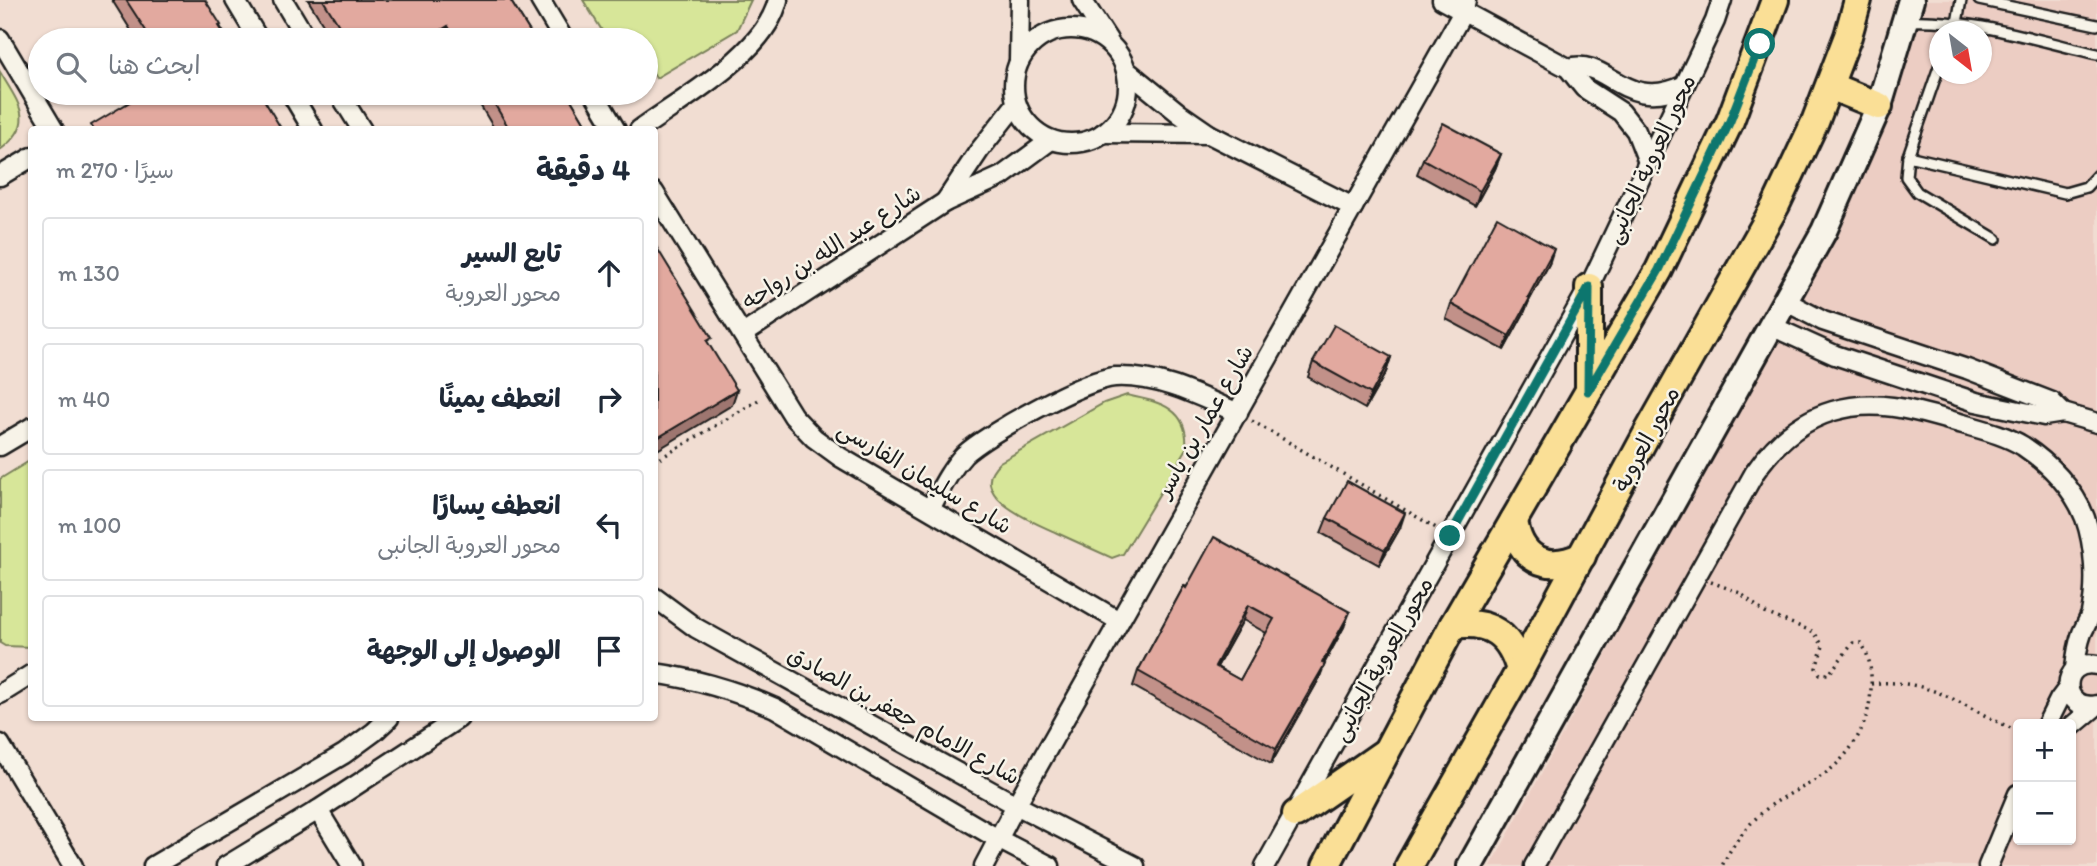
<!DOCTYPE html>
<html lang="ar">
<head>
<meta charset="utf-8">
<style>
  body { margin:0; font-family:Itim,"Playpen Sans Arabic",sans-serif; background:#f6f6f7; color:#1f2937; direction:rtl }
  .controls { position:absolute; right:21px; bottom:21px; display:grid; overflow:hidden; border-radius:7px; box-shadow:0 2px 5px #0004 }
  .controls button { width:63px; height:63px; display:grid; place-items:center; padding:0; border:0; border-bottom:2px solid #e0e1e3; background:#fff; color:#1f2937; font:35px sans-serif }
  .compass { position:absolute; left:1929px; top:21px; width:63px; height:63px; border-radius:50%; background:#fff; box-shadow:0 2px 5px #0004; rotate:149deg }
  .stop { position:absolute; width:21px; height:21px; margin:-16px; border:5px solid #0f766e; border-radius:50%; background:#fff }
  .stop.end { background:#0f766e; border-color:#fff; box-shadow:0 2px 7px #0008 }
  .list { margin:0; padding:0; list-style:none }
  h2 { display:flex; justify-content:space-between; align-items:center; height:91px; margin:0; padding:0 28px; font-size:30px }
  h2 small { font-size:23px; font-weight:400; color:#747a83 }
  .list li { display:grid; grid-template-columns:46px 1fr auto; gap:21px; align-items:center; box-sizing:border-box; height:112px; margin:0 14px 14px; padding:0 14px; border:2px solid #e0e1e3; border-radius:7px }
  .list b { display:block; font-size:26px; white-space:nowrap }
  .list p { margin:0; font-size:23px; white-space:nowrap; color:#747a83 }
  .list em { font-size:23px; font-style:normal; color:#747a83 }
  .icon { flex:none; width:38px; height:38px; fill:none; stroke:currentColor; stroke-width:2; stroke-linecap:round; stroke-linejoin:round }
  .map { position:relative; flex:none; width:2097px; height:866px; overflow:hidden; direction:ltr }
  .search { position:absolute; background:#fff; box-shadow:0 2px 5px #0004; left:28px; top:28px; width:630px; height:77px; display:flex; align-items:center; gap:18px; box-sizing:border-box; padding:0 24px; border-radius:38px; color:#747a83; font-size:26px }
  .panel { position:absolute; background:#fff; box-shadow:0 2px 5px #0004; left:28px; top:126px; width:630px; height:595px; border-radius:7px; direction:rtl }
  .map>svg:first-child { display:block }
</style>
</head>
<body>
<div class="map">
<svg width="2097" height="866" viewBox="0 0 2097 866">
  <rect width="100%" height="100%" fill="#f1ddd2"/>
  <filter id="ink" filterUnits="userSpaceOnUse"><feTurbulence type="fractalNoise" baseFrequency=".0143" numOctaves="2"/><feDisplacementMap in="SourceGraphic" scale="14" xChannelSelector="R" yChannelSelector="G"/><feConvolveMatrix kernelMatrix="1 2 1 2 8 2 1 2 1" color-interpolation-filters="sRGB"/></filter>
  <g filter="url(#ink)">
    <path fill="#eccdc3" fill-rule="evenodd" d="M1918,0H2097V866H1491L1829,244L1858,186L1890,103ZM1940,32H1982V74H1940ZM2018,724H2071V840H2018Z"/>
    <g fill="#d7e699" stroke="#7a815a" stroke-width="2">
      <polygon points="583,0 751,0 737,30 656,78 646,59 646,40 635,40 632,36 624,40 608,40"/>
      <path d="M0,72C19,104 37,123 0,150Z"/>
      <path d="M1127,395C1160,402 1190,408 1186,450L1123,554L1112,558C1094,550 1075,541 1057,533C1033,522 964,495 1000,462L1104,403Z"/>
      <polygon points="31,460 31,647 5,646 0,643 0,479"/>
    </g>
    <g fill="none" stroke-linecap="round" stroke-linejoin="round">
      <defs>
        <g id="lane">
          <polyline points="1979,0 2097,25"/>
          <path d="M1907,21C1971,18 2035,40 2097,54"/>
          <polyline points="1957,23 1961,0"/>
          <polyline points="1940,64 1908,156 1906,177 1917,192 1996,239"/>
          <polyline points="1908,156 2065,193 2086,187 2097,175"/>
        </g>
        <g id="street">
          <polyline points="235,0 259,40"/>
          <polyline points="283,0 307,40"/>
          <polyline points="540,0 564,40"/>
          <polyline points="1082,0 1108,40"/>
          <polyline points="1442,0 1568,68 1584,88 1621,112 1636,131 1648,162"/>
          <circle cx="1071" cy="86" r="57"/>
          <polyline points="0,39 54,130"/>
          <polyline points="1019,61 1020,0"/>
          <path d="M1568,68C1609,57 1624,114 1685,85"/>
          <polyline points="1126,70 1180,114 1209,134 1353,207"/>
          <polyline points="291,93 313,130"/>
          <polyline points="339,93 362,130"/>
          <polyline points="594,93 616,130"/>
          <path d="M639,130C683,98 765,54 778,0"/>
          <polyline points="1103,133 1209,134"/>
          <polyline points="0,176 32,157"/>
          <polyline points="654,192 793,416 814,438 840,457 1119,621"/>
          <polyline points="945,202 979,151 1016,104"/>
          <polyline points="1785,301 1823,321 1967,369 2052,402 2063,413"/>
          <polyline points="1771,326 1835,355 1976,402 2044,416 2063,413 2097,423"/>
          <polyline points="743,334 945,202 1002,176 1051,140"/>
          <polyline points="0,446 32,427"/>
          <path d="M930,509C940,491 949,471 964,455C986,434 1085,379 1115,377C1159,375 1199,396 1238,413"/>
          <polyline points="654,597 696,628 1016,805 1135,866"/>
          <path d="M2097,665C2059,657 2059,713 2097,705"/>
          <path d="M654,673C697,679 736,691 775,708L998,839L1050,866"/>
          <polyline points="0,694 32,674"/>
          <polyline points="2047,724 2059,700 2068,688"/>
          <polyline points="2071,727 2096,706"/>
          <polyline points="0,744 73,866"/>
          <polyline points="318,810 352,866"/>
          <polyline points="153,866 344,754 374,732 389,718"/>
          <polyline points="226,866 318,810 459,718"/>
          <polyline points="984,866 1016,805 1463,12 1466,0"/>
          <polyline points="1265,866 1589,287 1715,21 1722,0"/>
          <path d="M1534,866L1755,472C1775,443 1799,421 1833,411C1878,397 1920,412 1963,424C1984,430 2005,435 2023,446C2049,463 2074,489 2085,518C2095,546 2097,584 2091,613C2089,620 2085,626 2082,633C2078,644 2076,657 2075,669"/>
          <polyline points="1988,866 2018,794"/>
        </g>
        <polyline id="secondary" points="1470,866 1824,231 1879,106 1911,0"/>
        <g id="primary">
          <polyline points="1830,86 1879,106"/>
          <polyline points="1589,390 1589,287"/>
          <path d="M1514,520C1519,559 1546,573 1582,556"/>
          <path d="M1453,625C1490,620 1510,634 1520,670"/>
          <polyline points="1296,814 1384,753"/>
          <polyline points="1326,866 1453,625 1659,270 1730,121 1775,0"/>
          <polyline points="1409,866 1520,670 1649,430 1776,205 1815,122 1848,36 1858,0"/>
        </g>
      </defs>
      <use href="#lane" stroke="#1c1c1c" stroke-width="14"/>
      <use href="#street" stroke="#1c1c1c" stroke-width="23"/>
      <use href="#secondary" stroke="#1c1c1c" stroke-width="30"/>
      <use href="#primary" stroke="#1c1c1c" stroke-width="32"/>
      <g stroke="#1c1c1c" stroke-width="3.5" stroke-dasharray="2 5" stroke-linecap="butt">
        <polyline points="1252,421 1436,528"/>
        <polyline points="654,462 762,398"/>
        <path d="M1711,582L1740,593L1765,613L1814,632L1823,646L1816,668L1820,674H1829L1853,643H1861C1870,655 1872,674 1871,689C1869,728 1848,761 1814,781C1797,791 1779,798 1764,811C1746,826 1732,845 1722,866"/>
        <path d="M1871,684C1932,676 1966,710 2018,731"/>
      </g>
      <use href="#lane" stroke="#f7f3e8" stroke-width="9"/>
      <use href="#street" stroke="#f7f3e8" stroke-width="18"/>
      <use href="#secondary" stroke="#f7f3e8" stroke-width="24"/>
      <use href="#primary" stroke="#fadf96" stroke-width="26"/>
    </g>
    <g fill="#c29189" stroke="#1c1c1c" stroke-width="2" fill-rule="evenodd">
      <polygon points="112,0 205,0 228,40 137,40"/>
      <polygon points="308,0 510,0 535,40 333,40"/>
      <polygon points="473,93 567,93 589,130 495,130"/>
      <polygon points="1501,154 1495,169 1475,206 1417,174 1423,159"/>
      <polygon points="1549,264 1529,301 1524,313 1504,350 1446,319 1451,304"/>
      <polygon points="1391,357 1386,372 1365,409 1308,377 1313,362"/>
      <polygon points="1327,518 1400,528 1379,565 1321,533"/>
      <path d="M1184,586L1344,627L1324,664L1319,679L1271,764L1133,686L1138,671ZM1243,620L1266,633L1240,680L1217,667Z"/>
    </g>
    <g fill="#9e766f" stroke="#1c1c1c" stroke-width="2">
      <polygon points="448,26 443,40 425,40"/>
      <polygon points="1501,154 1495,169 1475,206 1480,191"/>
      <polygon points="1554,249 1549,264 1529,301 1524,313 1504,350 1509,336 1528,297"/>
      <polygon points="1391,357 1386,372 1365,409 1371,394"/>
      <polygon points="737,390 732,405 654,452 654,440"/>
      <polygon points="1405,513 1400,528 1379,565 1385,550"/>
      <polygon points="1248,605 1243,620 1209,681 1215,666"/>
      <polygon points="1350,612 1344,627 1316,678 1322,663"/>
      <polygon points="1325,664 1319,679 1271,764 1276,749"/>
    </g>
    <g fill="#e2a99f" stroke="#1c1c1c" stroke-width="2" fill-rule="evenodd">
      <polygon points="126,0 205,0 221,25 219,26 228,40 152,40"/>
      <polygon points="323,0 510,0 535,40 456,40 448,26 425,40 348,40"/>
      <polygon points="145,93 260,93 282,130 94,130 91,125"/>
      <polygon points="488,93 567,93 589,130 510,130"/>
      <polygon points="1443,123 1501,154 1480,191 1423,159"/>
      <polygon points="1497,217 1554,249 1528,297 1530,298 1509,336 1451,304"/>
      <polygon points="654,243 712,338 707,341 737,390 654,440"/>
      <polygon points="1334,325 1391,357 1371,394 1313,362"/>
      <polygon points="1347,481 1405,513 1385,550 1327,518"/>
      <path d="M1214,537L1350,612L1322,663L1325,664L1276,749L1138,671L1184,586L1186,588ZM1248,605L1274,619L1240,680L1215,666Z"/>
    </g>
  </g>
  <g fill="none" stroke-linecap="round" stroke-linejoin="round" filter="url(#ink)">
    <polyline stroke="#0f766e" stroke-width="9" points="1450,536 1589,287 1588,391 1659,270 1730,121 1760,44"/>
  </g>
  <g text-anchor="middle" stroke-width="5" stroke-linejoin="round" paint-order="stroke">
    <g font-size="23" fill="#1c1c1c" stroke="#f7f3e8">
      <text transform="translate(1650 159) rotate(-65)" y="8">محور العروبة الجانبى</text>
      <text transform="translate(831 247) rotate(-33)" y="8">شارع عبد الله بن رواحه</text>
      <text transform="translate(1204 421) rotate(-60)" y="8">شارع عمار بن ياسر</text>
      <text transform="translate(1646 439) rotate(-62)" y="8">محور العروبة</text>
      <text transform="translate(925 477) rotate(31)" y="8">شارع سليمان الفارسى</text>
      <text transform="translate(1382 659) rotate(-61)" y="8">محور العروبة الجانبى</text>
      <text transform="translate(904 715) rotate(29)" y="8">شارع الامام جعفر بن الصادق</text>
    </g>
  </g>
</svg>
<div class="controls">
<button>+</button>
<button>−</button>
</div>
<svg class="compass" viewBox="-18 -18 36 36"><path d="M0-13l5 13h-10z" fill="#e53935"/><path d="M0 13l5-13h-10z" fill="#747a83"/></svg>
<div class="stop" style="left:1760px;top:44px"></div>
<div class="stop end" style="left:1450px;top:536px"></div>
<div class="search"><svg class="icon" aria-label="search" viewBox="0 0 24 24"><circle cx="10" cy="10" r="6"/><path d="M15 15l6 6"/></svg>ابحث هنا</div>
<section class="panel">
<h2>4 دقيقة<small>سيرًا · 270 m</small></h2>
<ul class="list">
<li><svg class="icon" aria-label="ahead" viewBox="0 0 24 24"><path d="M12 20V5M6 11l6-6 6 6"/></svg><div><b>تابع السير</b><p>محور العروبة</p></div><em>130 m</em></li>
<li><svg class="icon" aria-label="right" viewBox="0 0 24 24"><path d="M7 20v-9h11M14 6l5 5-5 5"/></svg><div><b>انعطف يمينًا</b></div><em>40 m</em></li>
<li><svg class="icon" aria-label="left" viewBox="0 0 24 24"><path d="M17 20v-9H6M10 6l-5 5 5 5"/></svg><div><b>انعطف يسارًا</b><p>محور العروبة الجانبى</p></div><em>100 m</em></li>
<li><svg class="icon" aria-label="arrive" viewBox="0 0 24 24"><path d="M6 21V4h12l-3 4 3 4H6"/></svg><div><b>الوصول إلى الوجهة</b></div></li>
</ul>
</section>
</div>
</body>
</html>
